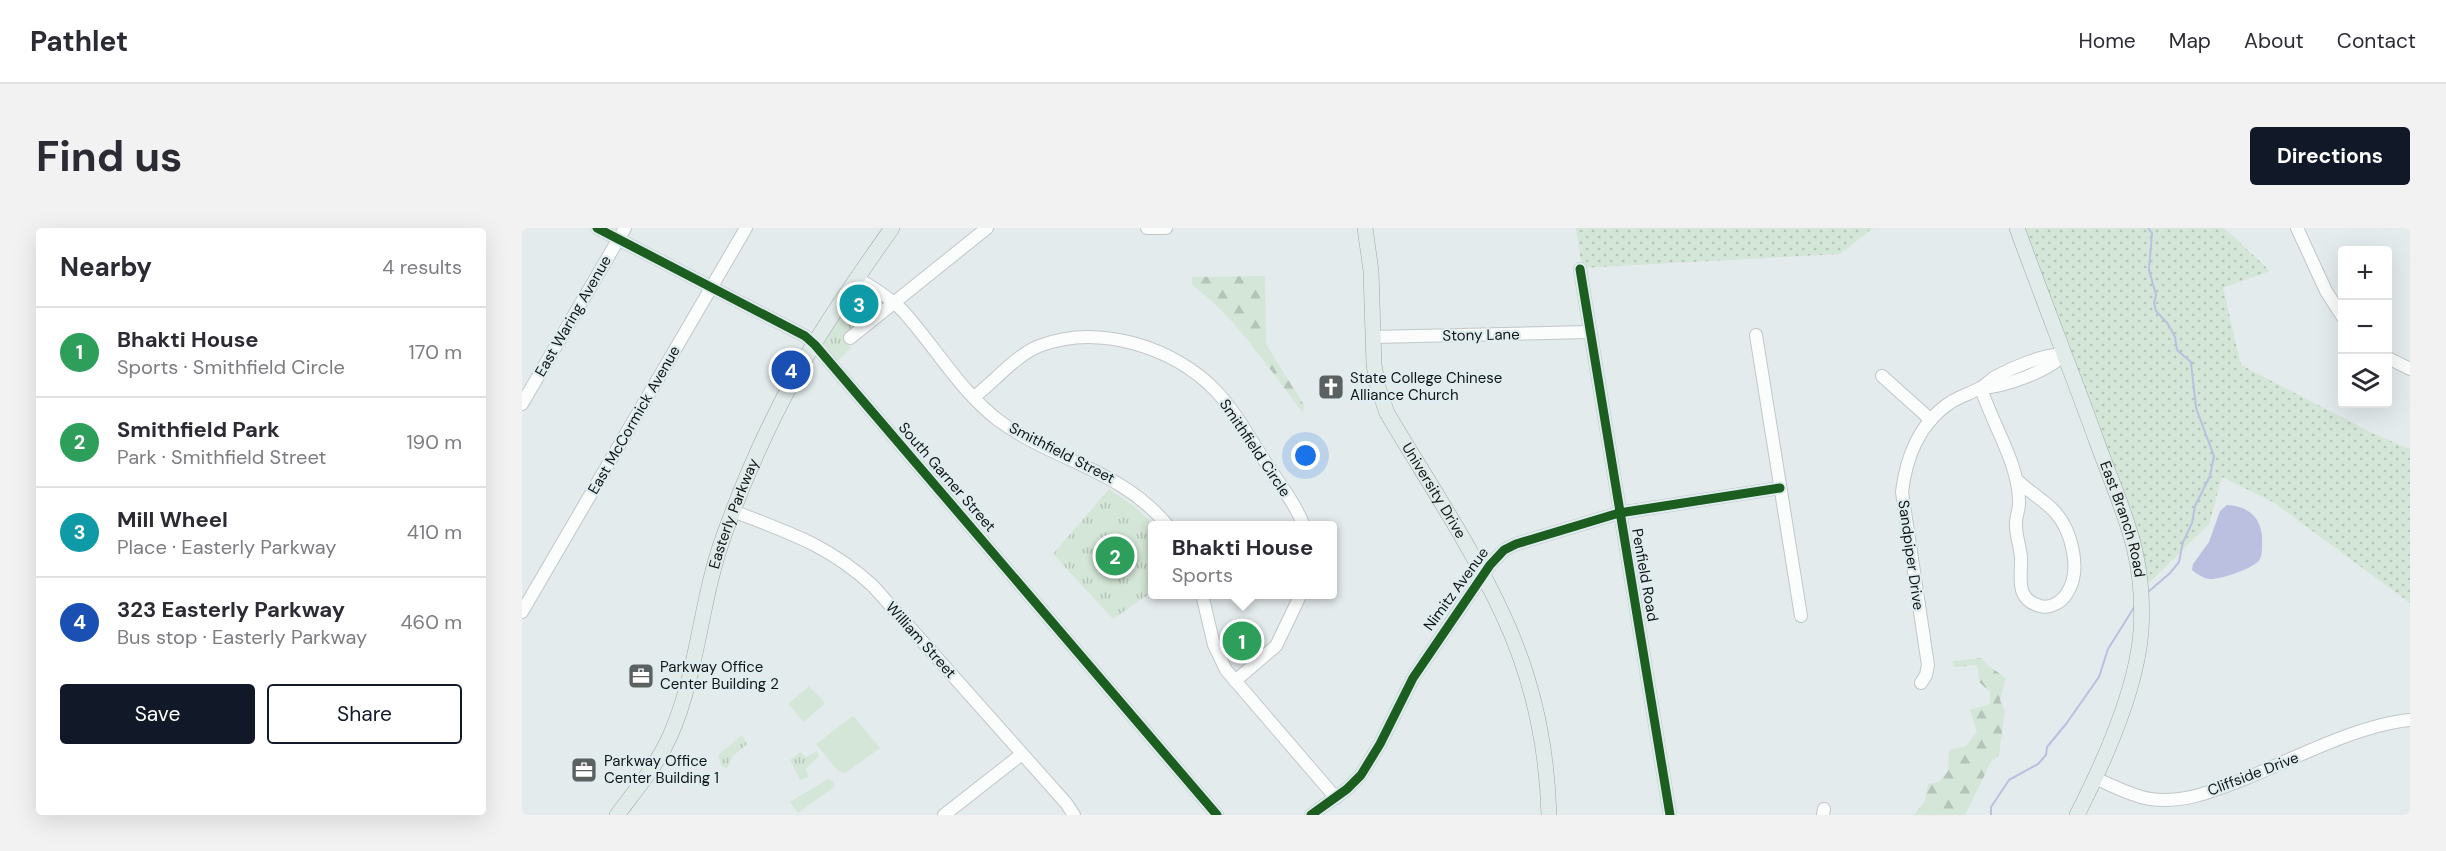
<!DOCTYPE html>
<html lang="en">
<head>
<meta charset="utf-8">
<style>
  body { margin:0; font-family:"DM Sans",sans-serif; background:#f2f2f3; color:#2b2b33 }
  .controls { position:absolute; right:18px; top:18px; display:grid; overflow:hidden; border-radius:6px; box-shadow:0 6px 24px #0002 }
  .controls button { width:54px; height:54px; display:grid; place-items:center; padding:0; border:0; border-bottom:2px solid #e1e1e2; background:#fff; color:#2b2b33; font:30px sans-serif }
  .you { position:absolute; left:784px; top:228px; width:21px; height:21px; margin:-15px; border:4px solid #fff; border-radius:50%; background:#1a73e8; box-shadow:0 0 0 9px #1a73e833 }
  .badge { display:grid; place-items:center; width:39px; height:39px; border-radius:50%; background:#111827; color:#fff; font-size:20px; font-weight:700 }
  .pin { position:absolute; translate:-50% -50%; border:3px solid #fff; box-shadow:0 2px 6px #0006 }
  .popup { position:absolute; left:626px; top:293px; width:189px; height:78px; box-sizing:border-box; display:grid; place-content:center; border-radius:6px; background:#fff; filter:drop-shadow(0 2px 4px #0005); font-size:20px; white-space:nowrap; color:#7c7c81 }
  .popup b { font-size:22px; color:#2b2b33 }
  .popup::after { content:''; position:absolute; left:50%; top:100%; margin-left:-12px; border:12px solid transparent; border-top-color:#fff }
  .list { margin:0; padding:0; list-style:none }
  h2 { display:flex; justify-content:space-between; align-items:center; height:78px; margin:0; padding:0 24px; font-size:26px }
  h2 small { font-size:20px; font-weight:400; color:#7c7c81 }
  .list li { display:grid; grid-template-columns:39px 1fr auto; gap:18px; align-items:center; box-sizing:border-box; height:90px; padding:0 24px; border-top:2px solid #e1e1e2 }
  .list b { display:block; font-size:22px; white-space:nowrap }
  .list p { margin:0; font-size:20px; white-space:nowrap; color:#7c7c81 }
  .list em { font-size:20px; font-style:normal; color:#7c7c81 }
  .actions { display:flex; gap:12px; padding:18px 24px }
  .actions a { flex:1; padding:14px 0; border:2px solid #111827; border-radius:6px; text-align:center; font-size:21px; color:#111827 }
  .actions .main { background:#111827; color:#fff }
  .icon { flex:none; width:33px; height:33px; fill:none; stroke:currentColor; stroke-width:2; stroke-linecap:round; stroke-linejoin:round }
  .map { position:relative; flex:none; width:1888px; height:587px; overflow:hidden; border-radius:6px }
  header { display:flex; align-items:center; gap:36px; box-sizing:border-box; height:84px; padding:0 30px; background:#fff; border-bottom:2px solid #e1e1e2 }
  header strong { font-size:28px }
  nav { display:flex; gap:33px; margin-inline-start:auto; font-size:21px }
  .intro { display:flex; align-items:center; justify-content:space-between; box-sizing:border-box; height:144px; padding:0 36px }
  h1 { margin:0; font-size:42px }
  .button { padding:15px 27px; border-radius:6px; background:#111827; color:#fff; font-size:21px; font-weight:700 }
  main { display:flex; gap:36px; padding:0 36px }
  aside { flex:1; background:#fff; border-radius:6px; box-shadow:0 6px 24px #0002 }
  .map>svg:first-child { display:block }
</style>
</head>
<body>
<header>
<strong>Pathlet</strong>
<nav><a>Home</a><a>Map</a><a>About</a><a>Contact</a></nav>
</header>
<div class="intro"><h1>Find us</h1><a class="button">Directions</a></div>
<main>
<aside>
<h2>Nearby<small>4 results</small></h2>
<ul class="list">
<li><span class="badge" style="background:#2e9e5b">1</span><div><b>Bhakti House</b><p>Sports · Smithfield Circle</p></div><em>170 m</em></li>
<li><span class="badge" style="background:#2e9e5b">2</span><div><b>Smithfield Park</b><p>Park · Smithfield Street</p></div><em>190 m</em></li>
<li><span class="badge" style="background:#0f9aa8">3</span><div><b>Mill Wheel</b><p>Place · Easterly Parkway</p></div><em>410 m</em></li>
<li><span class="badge" style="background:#1a4fb4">4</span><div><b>323 Easterly Parkway</b><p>Bus stop · Easterly Parkway</p></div><em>460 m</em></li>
</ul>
<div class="actions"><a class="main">Save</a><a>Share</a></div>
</aside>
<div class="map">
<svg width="1888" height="587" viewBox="0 0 1888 587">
  <defs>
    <pattern id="grass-dots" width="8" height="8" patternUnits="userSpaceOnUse" patternTransform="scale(1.5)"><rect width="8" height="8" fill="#d4e6d7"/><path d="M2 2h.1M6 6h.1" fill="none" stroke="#b5c4b8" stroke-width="1.8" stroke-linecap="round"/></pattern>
    <pattern id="forest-firs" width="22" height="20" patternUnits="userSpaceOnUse" patternTransform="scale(1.5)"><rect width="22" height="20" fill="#d4e6d7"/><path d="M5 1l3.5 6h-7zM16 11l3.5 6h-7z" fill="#b5c4b8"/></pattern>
    <pattern id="park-tufts" width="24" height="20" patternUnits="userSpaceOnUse" patternTransform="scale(1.5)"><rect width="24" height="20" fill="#d4e6d7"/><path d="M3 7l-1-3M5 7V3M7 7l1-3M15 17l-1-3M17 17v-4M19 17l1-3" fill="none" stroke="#b5c4b8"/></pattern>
  </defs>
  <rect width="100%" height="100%" fill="#e4ebec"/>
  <g fill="url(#grass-dots)">
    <polygon points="1054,0 1351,0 1318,26 1060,40"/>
    <polygon points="1495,0 1702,0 1748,43 1701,60 1719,137 1852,206 1888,221 1888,375 1751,274 1700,249 1687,296 1627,355 1604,287"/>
  </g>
  <g fill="url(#forest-firs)">
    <path d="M743,48L744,116L782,177L781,185C746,140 716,91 670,57V49Z"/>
    <polygon points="1459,430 1467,438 1484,450 1478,472 1483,483 1477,527 1469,534 1443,587 1392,587 1403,573 1406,556 1417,554 1426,543 1427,522 1444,518 1455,504 1448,482 1468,476 1468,464 1457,454 1455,437 1433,439 1430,433"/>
  </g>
  <g fill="url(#park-tufts)">
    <path d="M337,61C345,61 357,68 359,77L323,113L329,120L314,134L301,114Z"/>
    <polygon points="587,261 613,279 632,297 630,298 630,364 591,391 531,326"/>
    <polygon points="220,507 225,516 210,529 205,541 199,537 196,527"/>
    <polygon points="295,523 297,528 284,541 286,549 278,552 268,532 278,524 284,529"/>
    <polygon points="306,551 311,553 313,558 276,585 268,574"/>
  </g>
  <g fill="#d4e6d7">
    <polygon points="287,458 303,475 282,494 266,476"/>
    <polygon points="331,488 358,520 323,545 317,544 294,516"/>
  </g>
  <path fill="#bbc0e0" d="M1705,277C1729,278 1742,293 1740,317C1740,321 1740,327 1738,331C1734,340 1697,352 1687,351C1681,350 1675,346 1670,342L1671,336L1687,314L1698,283Z"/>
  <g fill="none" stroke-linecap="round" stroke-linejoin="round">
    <g stroke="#bbc0e0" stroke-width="2">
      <polyline points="1625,365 1648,345 1657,334 1661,314 1670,295 1673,278 1688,248 1692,228 1674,180 1669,134 1655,122 1653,109 1646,96 1634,83 1632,75 1634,67 1627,42 1630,5 1626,0"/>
      <polyline points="1469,587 1469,579 1487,552 1516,536 1524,527 1525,519 1544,496 1577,449 1586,421 1613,378"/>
    </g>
    <defs>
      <g id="minor">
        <polyline points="75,0 283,108 293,117 695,587"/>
        <polyline points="625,0 644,0"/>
        <polyline points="1775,0 1804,63 1820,88"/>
        <polyline points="1058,41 1148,587"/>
        <path d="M335,50C350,59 367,69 380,82C412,117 438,163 476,192C532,233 599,241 646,298"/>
        <polyline points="1234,107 1279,388"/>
        <polyline points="851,109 1068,104"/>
        <polyline points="328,110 465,0"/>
        <polyline points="1866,130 1888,141"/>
        <polyline points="1360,148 1409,192"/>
        <path d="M1459,160C1470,196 1498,237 1497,276C1497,283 1493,290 1494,298C1494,308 1498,318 1499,329C1500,349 1492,371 1518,378C1528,381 1540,374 1545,365C1560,343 1550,303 1533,284C1522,272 1507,264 1495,252"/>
        <path d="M1459,160C1483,159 1526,143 1543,126"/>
        <path d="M452,169C473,153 493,128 517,118C576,95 652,119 694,163C714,184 728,211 744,235C757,255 773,275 782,298"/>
        <polyline points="0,176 103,0"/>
        <path d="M211,283C267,305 305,316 351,358L544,575L552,587"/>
        <polyline points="680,366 692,417 704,442 814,570"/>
        <polyline points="0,384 224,0"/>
        <polyline points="713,453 754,418 779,366"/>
        <path d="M1399,455L1404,447L1406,437L1380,264C1384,229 1398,194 1429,174C1439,168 1449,165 1458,160C1464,157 1468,152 1473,149C1491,139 1522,126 1543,126"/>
        <path d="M1572,550C1590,557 1609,568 1628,571C1662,576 1694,562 1725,550C1773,530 1836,497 1888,492"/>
        <polyline points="422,587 500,526"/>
        <polyline points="789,587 825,561 839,547 858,516 891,450 968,337 982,322 994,316 1097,285 1258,260"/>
        <polyline points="1301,587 1302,581"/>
      </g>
      <g id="major">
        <path id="s1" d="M843,0L849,43L852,137L856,159L865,185C904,251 949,317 981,387C1010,449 1025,519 1027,587"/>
        <path id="s2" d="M1495,0C1521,72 1549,142 1575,214C1600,283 1624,325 1619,403C1615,460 1581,536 1555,587"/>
        <path id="s3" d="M95,587C114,562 135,537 148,508C176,445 178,375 201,310C221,254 246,197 275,145C303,95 337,47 370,0"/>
      </g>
    </defs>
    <use href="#minor" stroke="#c1c7c8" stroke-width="14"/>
    <use href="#major" stroke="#98aba8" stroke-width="16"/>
    <use href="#minor" stroke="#fbfcfc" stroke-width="12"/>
    <use href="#major" stroke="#e1ebe9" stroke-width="15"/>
    <defs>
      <g id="cycleway">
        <polyline points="75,0 283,108 293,117 695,587"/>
        <polyline points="1058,41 1148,587"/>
        <polyline points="789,587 825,561 839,547 858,516 891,450 968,337 982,322 994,316 1097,285 1258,260"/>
      </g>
    </defs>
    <use href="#cycleway" stroke="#e0edf0" stroke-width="13"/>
    <use href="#cycleway" stroke="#1b5e20" stroke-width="9"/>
  </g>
  <defs>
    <symbol id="church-square" viewBox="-11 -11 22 22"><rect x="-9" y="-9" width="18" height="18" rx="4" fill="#5b6061" stroke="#e0edf0"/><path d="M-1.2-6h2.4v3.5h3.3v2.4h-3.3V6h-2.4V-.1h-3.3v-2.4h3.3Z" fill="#fff"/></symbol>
    <symbol id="office-square" viewBox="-11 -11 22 22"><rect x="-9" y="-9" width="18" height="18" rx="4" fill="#5b6061" stroke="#e0edf0"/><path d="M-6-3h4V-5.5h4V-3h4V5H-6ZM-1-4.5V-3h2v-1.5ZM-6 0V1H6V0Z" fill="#fff"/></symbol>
  </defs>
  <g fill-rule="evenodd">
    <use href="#church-square" x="794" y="144" width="30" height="30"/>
    <use href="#office-square" x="104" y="433" width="30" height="30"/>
    <use href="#office-square" x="47" y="527" width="30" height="30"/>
  </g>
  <g text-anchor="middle" stroke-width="4.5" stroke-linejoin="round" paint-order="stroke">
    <g font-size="15" fill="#111516" stroke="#e0edf0">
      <text transform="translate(51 88) rotate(-60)" y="5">East Waring Avenue</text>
      <text transform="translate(959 107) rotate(-1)" y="5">Stony Lane</text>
      <text transform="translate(112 192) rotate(-60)" y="5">East McCormick Avenue</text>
      <text transform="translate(733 220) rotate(56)" y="5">Smithfield Circle</text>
      <text transform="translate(540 225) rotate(27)" y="5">Smithfield Street</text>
      <text transform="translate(425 249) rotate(49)" y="5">South Garner Street</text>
      <text dy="5" stroke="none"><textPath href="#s1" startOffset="278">University Drive</textPath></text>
      <text dy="5" stroke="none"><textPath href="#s3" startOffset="327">Easterly Parkway</textPath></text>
      <text dy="5" stroke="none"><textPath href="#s2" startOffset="310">East Branch Road</textPath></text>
      <text transform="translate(1389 327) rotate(82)" y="5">Sandpiper Drive</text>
      <text transform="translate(1123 347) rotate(80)" y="5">Penfield Road</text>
      <text transform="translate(934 361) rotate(-54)" y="5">Nimitz Avenue</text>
      <text transform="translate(399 412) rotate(48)" y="5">William Street</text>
      <text transform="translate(1731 546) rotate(-21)" y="5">Cliffside Drive</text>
    </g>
    <g font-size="15" fill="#111516" stroke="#e0edf0" text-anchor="start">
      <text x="828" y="155">State College Chinese<tspan x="828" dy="17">Alliance Church</tspan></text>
      <text x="138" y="444">Parkway Office<tspan x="138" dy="17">Center Building 2</tspan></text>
      <text x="82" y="538">Parkway Office<tspan x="82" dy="17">Center Building 1</tspan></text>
    </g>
  </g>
</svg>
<div class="controls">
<button>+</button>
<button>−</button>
<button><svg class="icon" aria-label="layers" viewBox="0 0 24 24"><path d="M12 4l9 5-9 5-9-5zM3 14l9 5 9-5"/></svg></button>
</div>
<div class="you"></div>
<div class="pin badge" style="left:720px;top:413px;background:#2e9e5b">1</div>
<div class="popup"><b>Bhakti House</b>Sports</div>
<div class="pin badge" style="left:593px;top:328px;background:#2e9e5b">2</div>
<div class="pin badge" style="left:337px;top:76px;background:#0f9aa8">3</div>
<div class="pin badge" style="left:269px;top:142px;background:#1a4fb4">4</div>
</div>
</main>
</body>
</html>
